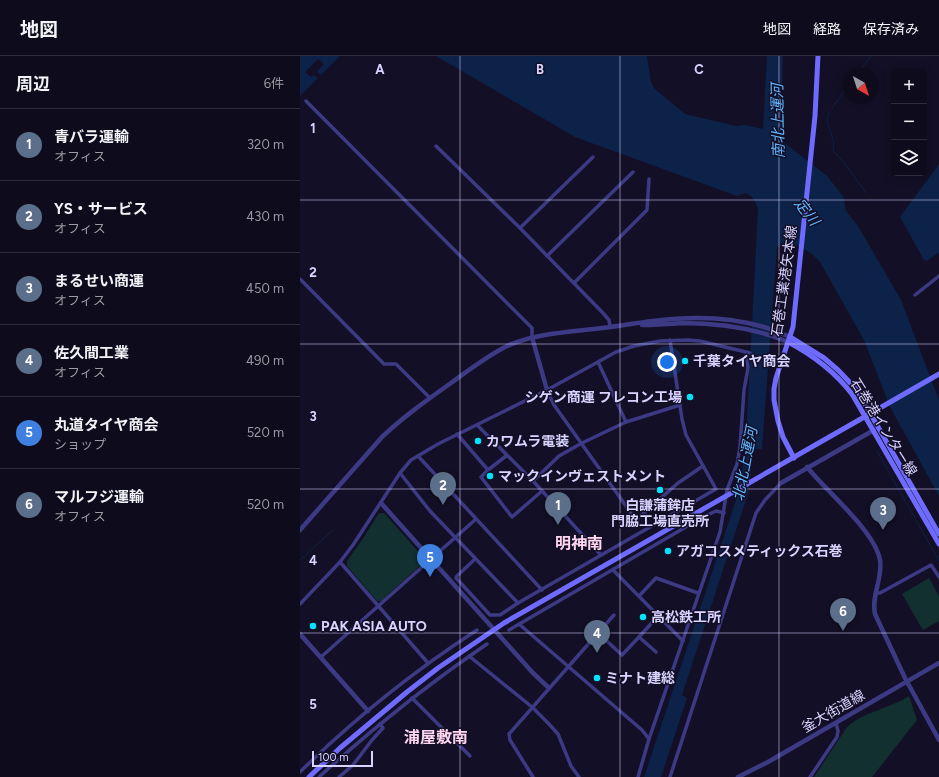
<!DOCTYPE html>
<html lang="ja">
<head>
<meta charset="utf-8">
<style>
  body { margin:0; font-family:Figtree,"Noto Sans JP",sans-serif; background:#171425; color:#f1f3f6 }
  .controls { position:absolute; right:12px; top:12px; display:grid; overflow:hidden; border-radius:6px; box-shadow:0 2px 10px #0003 }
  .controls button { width:36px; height:36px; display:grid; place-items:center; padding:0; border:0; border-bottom:1px solid #2e2b3b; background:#0e0b1c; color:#f1f3f6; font:20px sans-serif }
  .compass { position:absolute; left:543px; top:12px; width:36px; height:36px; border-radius:50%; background:#0e0b1c; box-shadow:0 2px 10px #0003; rotate:141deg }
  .scale { position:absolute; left:12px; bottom:10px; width:61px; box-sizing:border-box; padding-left:4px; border:2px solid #d9d4ff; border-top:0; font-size:11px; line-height:14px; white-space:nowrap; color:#d9d4ff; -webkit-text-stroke:3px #130f26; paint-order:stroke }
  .you { position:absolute; left:367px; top:306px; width:14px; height:14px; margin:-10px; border:3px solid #fff; border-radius:50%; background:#1a73e8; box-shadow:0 0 0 6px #1a73e833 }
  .badge { display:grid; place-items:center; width:26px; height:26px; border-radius:50%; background:#00e5ff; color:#fff; font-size:13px; font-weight:700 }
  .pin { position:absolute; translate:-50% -33px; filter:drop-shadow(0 1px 2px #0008) }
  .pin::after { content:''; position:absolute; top:21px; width:14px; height:12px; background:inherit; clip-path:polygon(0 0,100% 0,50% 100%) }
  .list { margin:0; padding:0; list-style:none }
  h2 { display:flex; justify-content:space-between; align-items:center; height:52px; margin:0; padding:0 16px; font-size:17px }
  h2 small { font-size:13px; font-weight:400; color:#9b9ba3 }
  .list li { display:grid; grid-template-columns:26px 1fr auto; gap:12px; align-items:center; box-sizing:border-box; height:72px; padding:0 16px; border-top:1px solid #2e2b3b }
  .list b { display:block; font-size:15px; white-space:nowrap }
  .list p { margin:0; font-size:13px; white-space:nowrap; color:#9b9ba3 }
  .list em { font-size:13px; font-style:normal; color:#9b9ba3 }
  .icon { flex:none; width:22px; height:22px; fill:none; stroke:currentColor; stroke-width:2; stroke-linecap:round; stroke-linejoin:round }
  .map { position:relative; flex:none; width:639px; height:721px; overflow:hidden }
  header { display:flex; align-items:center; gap:24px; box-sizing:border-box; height:56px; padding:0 20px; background:#0e0b1c; border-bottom:1px solid #2e2b3b }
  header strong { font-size:19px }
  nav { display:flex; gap:22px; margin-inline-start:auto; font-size:14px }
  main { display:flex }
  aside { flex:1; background:#0e0b1c }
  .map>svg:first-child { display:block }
</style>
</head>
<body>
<header>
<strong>地図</strong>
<nav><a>地図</a><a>経路</a><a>保存済み</a></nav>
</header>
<main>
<aside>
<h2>周辺<small>6件</small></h2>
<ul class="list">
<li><span class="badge" style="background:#5c6f8a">1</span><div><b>青バラ運輸</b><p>オフィス</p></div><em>320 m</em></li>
<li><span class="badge" style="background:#5c6f8a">2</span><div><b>YS・サービス</b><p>オフィス</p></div><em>430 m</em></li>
<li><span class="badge" style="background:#5c6f8a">3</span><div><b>まるせい商運</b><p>オフィス</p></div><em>450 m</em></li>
<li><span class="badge" style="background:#5c6f8a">4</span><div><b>佐久間工業</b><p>オフィス</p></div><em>490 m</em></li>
<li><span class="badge" style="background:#3f7fe0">5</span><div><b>丸道タイヤ商会</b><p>ショップ</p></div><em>520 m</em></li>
<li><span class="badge" style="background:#5c6f8a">6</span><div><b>マルフジ運輸</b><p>オフィス</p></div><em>520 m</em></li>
</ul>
</aside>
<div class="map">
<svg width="639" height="721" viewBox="0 0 639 721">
  <rect width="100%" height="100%" fill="#130f26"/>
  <g fill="#12302f">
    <polygon points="79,457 84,457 124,502 123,507 81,545 77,545 47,510 47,505 64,481"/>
    <polygon points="629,522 639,540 639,565 623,574 602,538"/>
    <path d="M609,640L617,664L572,721H514L547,671C565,655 589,653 609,640Z"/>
  </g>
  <g fill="#0c2248">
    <polygon points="0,0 40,0 0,40"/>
    <path d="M136,0H347L351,26L354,32L385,58L436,70L445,69L463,73L467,0H483L481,84L527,120L543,140L546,155L558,170L601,244L639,344V440L590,351L564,284L520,206L511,197L494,188L477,191L462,393H454L448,438L382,639L387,642L361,721H344L437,441L445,398L458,154C456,145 453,141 446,137L437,140L275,81Z"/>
    <polygon points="639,108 639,197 638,197 627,205 624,204 600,161"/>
  </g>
  <polygon fill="#130f26" points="18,3 24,8 17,15 21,19 18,23 14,19 11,21 5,16"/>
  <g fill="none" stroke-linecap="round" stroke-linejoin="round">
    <g stroke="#0c2248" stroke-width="1">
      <polyline points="557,18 571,0"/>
      <polyline points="532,52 549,29"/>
      <path d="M529,56C524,69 531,73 533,84C534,87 533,91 533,94L548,112L566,137"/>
      <polyline points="577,395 639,505"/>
      <polyline points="0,504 33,474"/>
    </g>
    <g stroke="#3d3a85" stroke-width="3.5">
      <polyline points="6,45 232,272 232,281"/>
      <polyline points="136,90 220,172 303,257 309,264 310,271"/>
      <polyline points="220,172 293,101"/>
      <polyline points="247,200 333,116"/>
      <polyline points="0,223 84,308 96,308 130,342"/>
      <polyline points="274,227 347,154 349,123"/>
      <polyline points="615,239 639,220"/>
      <polyline points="298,306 326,366"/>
      <polyline points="247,334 254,349 336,464 378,427 403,410"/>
      <polyline points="177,369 233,425 301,499"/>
      <polyline points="157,378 188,414 181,421 212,461 242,435"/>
      <polyline points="118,400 242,534"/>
      <polyline points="188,414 206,400"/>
      <polyline points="100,417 130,455 218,547"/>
      <polyline points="233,425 259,400 282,387 326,366 380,349"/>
      <polyline points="175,503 157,520 156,522 190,559 200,559 218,547 416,433 386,379 382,363 370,284"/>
      <polyline points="40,506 128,607"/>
      <polyline points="313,514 383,585"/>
      <polyline points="576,537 580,537 631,509 639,521"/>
      <polyline points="339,540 356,522 398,537"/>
      <polyline points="0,548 40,506 53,489 100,417 111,404 138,388 247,334 316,296 334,290 360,285 388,284 400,285 450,297"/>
      <polyline points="314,559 298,577 322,599 339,581"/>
      <polyline points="219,568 342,674 349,683"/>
      <polyline points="209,574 403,461 416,455 424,457"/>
      <polyline points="356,596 339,581 358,560"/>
      <polyline points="169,600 232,651 248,667 258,678 271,710 279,721"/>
      <polyline points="21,601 176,463"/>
      <polyline points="112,642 170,700"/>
      <path d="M0,716C54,663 114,615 177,574"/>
      <path d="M19,721C72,673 128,628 187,588"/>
      <polyline points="39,721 53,709 72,684 83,672 80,668"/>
      <polyline points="233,721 210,684 209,678 298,577"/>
      <polyline points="338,721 349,683 420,476 427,434 437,408 440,391 444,334 448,312 446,296"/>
      <polyline points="370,721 456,457 465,444 481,427"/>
      <polyline points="510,721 537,681 538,675 536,667"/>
    </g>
    <g stroke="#3d3a85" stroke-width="4.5">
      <path d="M342,269C356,269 369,268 383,267C419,267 455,272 488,286"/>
      <polyline points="232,281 247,334"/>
      <path d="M507,411C526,435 575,475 580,504C583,522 571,540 575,558L605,622L639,684"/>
      <polyline points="481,427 574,374"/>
      <polyline points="81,447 233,617 249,632"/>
      <path d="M0,474L82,381C103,361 127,344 151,327C169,314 187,300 207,290C236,277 270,276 302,272C319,270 336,267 353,265C398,259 448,261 490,281"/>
      <polyline points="0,578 68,655"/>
      <polyline points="438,721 468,706 639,607"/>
    </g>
    <g stroke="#6f6bff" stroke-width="5">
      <polyline points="490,281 524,302 538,314 557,334 639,478"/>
      <path d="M488,286C513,299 534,315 552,338L639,488"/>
      <polyline points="494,402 483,381 478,365 474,344 474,333 476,322 493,271 515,60 518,0"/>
      <polyline points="9,721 40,692 107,636 138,612 204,567 559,364"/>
    </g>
    <polyline stroke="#6f6bff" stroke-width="5" points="559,364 639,318"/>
  </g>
  <path fill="none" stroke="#d9d4ff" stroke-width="1" stroke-opacity="0.55" d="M160,0V721M320,0V721M479,0V721M0,144H639M0,288H639M0,433H639M0,577H639"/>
  <g fill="#00e5ff" stroke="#130f26" stroke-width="1.5">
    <circle cx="385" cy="305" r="4"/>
    <circle cx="390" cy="341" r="4"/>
    <circle cx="178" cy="385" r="4"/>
    <circle cx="190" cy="420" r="4"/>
    <circle cx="360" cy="434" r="4"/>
    <circle cx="368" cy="495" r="4"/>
    <circle cx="343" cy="561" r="4"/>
    <circle cx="13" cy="570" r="4"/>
    <circle cx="297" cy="622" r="4"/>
  </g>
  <g text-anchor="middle" stroke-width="3" stroke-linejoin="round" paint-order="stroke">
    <g font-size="14" fill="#d9d4ff" stroke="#130f26">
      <text transform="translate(484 225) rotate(-82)" y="5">石巻工業港矢本線</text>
      <text transform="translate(584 371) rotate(58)" y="5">石巻港インター線</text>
      <text transform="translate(533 655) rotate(-30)" y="5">釜大街道線</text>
    </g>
    <g font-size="14" font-weight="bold" fill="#d9d4ff" stroke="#130f26" text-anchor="start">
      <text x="393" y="310">千葉タイヤ商会</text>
      <text x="382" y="346" text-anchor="end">シゲン商運 フレコン工場</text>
      <text x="186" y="390">カワムラ電装</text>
      <text x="198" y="425">マックインヴェストメント</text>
      <text x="360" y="454" text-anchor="middle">白謙蒲鉾店<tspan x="360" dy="16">門脇工場直売所</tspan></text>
      <text x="376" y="500">アガコスメティックス石巻</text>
      <text x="351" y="566">高松鉄工所</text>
      <text x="21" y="575">PAK ASIA AUTO</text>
      <text x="305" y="627">ミナト建総</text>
    </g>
    <g font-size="15" font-style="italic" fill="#62b6ff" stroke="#130f26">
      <text transform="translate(478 65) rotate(-91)" y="5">南北上運河</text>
      <text transform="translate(507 156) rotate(52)" y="5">定川</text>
      <text transform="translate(445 408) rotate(-79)" y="5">北北上運河</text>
    </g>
    <g font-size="16" font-weight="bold" fill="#ffd6f0" stroke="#130f26">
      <text x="279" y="493">明神南</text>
      <text x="136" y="687">浦屋敷南</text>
    </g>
  </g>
  <g font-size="13" text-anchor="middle" font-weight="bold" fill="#d9d4ff" stroke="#130f26" stroke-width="3" stroke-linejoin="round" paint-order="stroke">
    <text x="80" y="18">A</text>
    <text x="240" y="18">B</text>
    <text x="399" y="18">C</text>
    <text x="13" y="77">1</text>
    <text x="13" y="221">2</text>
    <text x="13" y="365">3</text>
    <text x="13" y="509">4</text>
    <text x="13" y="653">5</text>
  </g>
</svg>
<div class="controls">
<button>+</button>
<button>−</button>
<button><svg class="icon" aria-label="layers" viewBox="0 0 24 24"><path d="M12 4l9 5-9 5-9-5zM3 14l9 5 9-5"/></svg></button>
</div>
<svg class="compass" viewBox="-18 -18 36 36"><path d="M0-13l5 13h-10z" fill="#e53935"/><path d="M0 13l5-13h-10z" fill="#9b9ba3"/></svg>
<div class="scale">100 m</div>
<div class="you"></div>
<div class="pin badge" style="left:258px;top:469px;background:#5c6f8a">1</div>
<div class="pin badge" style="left:143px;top:449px;background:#5c6f8a">2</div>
<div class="pin badge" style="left:583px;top:474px;background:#5c6f8a">3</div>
<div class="pin badge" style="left:297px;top:597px;background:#5c6f8a">4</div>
<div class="pin badge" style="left:130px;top:521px;background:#3f7fe0">5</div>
<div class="pin badge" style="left:543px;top:575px;background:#5c6f8a">6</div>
</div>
</main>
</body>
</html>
